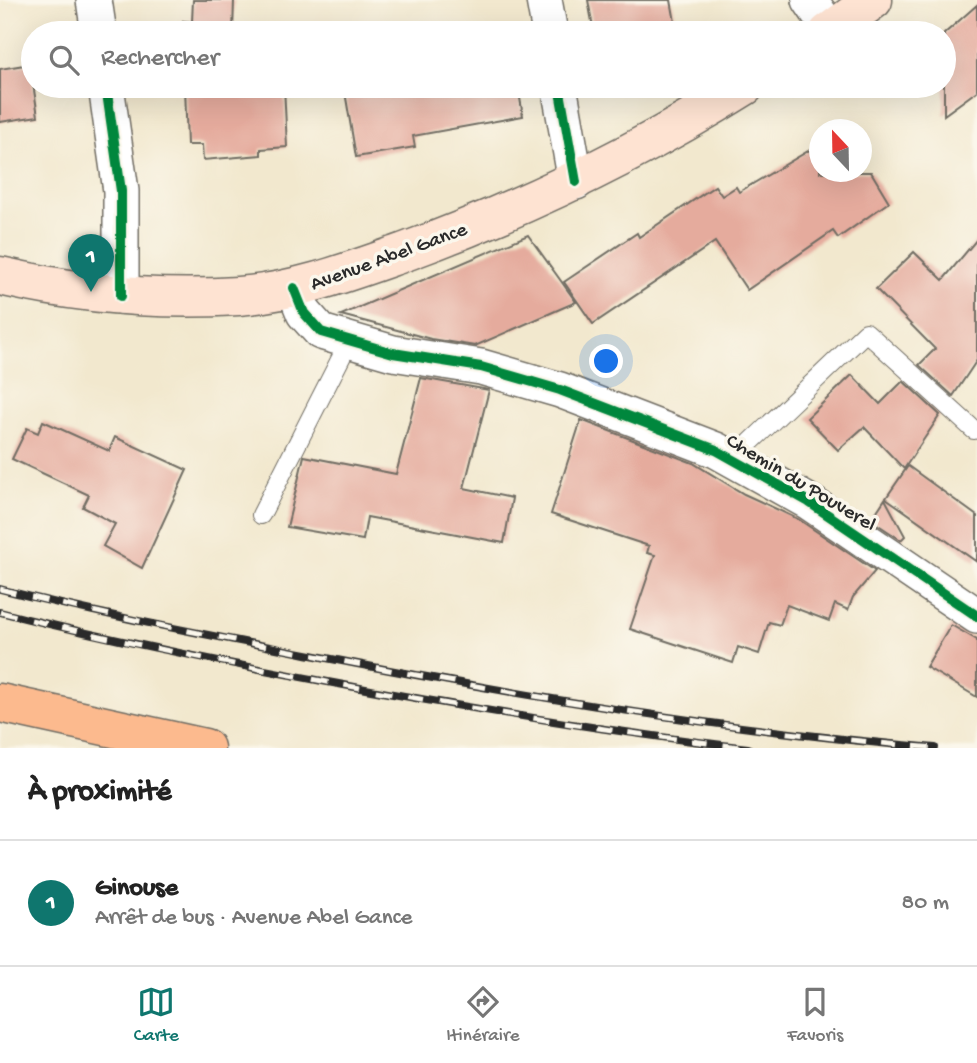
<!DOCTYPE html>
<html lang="fr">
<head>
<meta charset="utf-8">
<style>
  body { margin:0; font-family:"Gochi Hand",sans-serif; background:#f6f6f6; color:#222 }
  .compass { position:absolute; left:809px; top:119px; width:63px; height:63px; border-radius:50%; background:#fff; box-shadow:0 7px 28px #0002; rotate:338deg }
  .you { position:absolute; left:607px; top:362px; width:24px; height:24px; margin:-18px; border:5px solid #fff; border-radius:50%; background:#1a73e8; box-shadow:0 0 0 10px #1a73e833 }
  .badge { display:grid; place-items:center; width:46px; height:46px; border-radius:50%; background:#0f766e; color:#fff; font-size:23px; font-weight:700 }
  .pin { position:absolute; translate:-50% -58px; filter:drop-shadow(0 2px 4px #0008) }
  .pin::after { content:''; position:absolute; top:37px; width:24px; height:21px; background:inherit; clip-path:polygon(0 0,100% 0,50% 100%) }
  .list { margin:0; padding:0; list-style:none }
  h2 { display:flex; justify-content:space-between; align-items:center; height:91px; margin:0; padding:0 28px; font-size:30px }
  h2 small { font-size:23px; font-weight:400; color:#767676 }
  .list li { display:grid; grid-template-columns:46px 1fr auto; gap:21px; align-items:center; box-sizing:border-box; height:126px; padding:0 28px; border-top:2px solid #e0e0e0 }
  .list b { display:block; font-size:26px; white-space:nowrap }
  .list p { margin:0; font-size:23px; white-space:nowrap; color:#767676 }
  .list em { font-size:23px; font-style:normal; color:#767676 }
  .icon { flex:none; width:38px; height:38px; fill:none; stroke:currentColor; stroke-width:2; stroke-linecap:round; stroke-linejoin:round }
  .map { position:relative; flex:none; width:977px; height:748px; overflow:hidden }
  .search { position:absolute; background:#fff; box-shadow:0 7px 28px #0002; left:21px; right:21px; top:21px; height:77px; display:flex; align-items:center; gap:18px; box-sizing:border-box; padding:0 24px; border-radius:38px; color:#767676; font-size:26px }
  .sheet { height:217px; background:#fff }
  nav { display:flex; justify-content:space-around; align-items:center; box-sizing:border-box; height:98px; border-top:2px solid #e0e0e0; background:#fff; font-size:19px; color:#767676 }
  nav a { display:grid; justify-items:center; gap:4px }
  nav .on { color:#0f766e }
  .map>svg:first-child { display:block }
</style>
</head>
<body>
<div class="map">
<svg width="977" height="748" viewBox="0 0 977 748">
  <rect width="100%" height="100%" fill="#fbf7ec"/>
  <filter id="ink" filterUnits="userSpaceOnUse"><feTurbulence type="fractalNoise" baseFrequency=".0143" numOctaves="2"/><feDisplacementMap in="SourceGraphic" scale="14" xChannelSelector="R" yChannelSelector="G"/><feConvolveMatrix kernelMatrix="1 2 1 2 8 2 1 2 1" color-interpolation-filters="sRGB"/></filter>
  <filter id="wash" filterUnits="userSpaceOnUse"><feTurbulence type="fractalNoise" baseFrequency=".00686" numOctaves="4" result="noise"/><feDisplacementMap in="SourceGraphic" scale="28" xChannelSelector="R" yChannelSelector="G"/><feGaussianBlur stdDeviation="1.57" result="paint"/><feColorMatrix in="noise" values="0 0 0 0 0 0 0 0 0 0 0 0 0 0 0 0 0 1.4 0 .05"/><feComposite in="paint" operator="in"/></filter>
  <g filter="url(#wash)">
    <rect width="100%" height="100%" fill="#f2e8ce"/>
    <g id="blocks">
      <g fill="#e5ab9d">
        <polygon points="193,0 234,0 233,33 184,33 183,21 192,22"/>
        <polygon points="588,0 671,0 677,33 594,33"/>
        <polygon points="977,5 977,91 944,115 944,34"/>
        <polygon points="30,64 38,116 0,122 0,69"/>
        <polygon points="185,86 284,86 287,147 261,149 261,155 203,160 202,145 187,145"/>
        <polygon points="344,86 518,86 523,116 413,136 415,147 356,157"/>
        <polygon points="820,144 820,172 871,172 889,202 838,238 833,231 747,290 715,242 593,324 564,282 637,233 639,237 715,186 722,196 736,187 739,192"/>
        <polygon points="528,235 576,302 475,346 431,339 341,315"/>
        <polygon points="977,239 977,360 953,396 919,365 935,349 876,289 914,252 943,280"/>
        <polygon points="852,375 880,404 903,381 940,415 904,469 864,427 838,450 807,418"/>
        <polygon points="421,378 489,390 464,488 512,498 504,543 367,517 363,540 287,527 304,456 396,474"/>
        <polygon points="581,420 693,463 744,494 798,519 875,571 853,597 848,610 835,604 829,621 787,605 780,625 769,622 759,654 738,647 733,663 630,629 655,555 647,553 649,546 551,514"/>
        <polygon points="43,421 109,451 115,437 187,470 142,568 103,546 115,524 83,507 89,495 12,459 27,428 38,433"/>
        <polygon points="908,466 977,516 977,562 886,498"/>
        <polygon points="885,499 905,536 901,540 871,520"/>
        <polygon points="951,625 977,640 977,697 926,667"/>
      </g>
    </g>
  </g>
  <g filter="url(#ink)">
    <use href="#blocks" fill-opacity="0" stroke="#716d64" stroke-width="2"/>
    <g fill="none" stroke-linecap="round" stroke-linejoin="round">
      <defs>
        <g id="service">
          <polyline points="733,459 866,332 974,430"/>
          <polyline points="261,515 349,342"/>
        </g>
        <g id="minor">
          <polyline points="94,0 99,33"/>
          <polyline points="544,0 550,33"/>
          <polyline points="810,0 831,31"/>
          <polyline points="106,86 121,191 121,296"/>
          <polyline points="559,86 576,182"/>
          <polyline points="294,288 304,313 321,332 393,353 481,367 560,390 716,450 809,502 977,616"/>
        </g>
        <g id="secondary">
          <polyline points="828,33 873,0"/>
          <path d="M0,276C78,294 158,301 238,296C295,292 348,272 402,253C522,209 637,154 745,86"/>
        </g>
        <polyline id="primary" points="0,703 205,748"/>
      </defs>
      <use href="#service" stroke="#716d64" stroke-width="20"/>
      <use href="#minor" stroke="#716d64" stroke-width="38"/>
      <use href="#secondary" stroke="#716d64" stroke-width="41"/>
      <use href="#primary" stroke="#716d64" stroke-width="41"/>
      <use href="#service" stroke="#fff" stroke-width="18"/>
      <use href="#minor" stroke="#fff" stroke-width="35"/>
      <use href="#secondary" stroke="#fee3d2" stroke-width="38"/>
      <use href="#primary" stroke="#fcba8e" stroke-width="38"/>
      <defs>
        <g id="rail">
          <path d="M0,589C101,615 204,634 306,654C514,695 724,730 935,748"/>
          <path d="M0,612C105,639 211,660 317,680C460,707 603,731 748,748"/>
        </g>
      </defs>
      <use href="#rail" stroke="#2b2b2b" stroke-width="8"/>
      <use href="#rail" stroke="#fbf7ec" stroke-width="5" stroke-dasharray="16" stroke-linecap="butt"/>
      <defs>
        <g id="cycleway">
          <polyline points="106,86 121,191 121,296"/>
          <polyline points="559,86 576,182"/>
          <polyline points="294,288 304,313 321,332 393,353 481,367 560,390 716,450 809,502 977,616"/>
        </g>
      </defs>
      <use href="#cycleway" stroke="#fbf7ec" stroke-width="15"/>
      <use href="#cycleway" stroke="#00873e" stroke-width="10"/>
    </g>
  </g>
  <g text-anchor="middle" stroke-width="7" stroke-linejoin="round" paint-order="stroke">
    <g font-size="21" fill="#2b2b2b" stroke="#fbf7ec">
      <text transform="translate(388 255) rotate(-20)" y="7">Avenue Abel Gance</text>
      <text transform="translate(802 481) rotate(31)" y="7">Chemin du Pouverel</text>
    </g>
  </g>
</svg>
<svg class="compass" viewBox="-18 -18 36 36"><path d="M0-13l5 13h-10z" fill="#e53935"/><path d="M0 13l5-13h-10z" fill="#767676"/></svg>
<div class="you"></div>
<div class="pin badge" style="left:91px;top:292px">1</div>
<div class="search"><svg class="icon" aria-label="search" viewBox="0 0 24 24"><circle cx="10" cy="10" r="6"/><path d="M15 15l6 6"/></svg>Rechercher</div>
</div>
<section class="sheet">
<h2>À proximité<small></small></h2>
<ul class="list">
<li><span class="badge">1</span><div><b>Ginouse</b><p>Arrêt de bus · Avenue Abel Gance</p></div><em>80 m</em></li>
</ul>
</section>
<nav>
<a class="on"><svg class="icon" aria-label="map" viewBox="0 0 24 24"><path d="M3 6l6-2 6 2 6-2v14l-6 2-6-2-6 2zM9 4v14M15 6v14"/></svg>Carte</a>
<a><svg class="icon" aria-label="directions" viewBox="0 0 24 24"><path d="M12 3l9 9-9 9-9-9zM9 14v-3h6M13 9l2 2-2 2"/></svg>Itinéraire</a>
<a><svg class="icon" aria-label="saved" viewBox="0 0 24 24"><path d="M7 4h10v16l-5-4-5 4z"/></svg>Favoris</a>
</nav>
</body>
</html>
